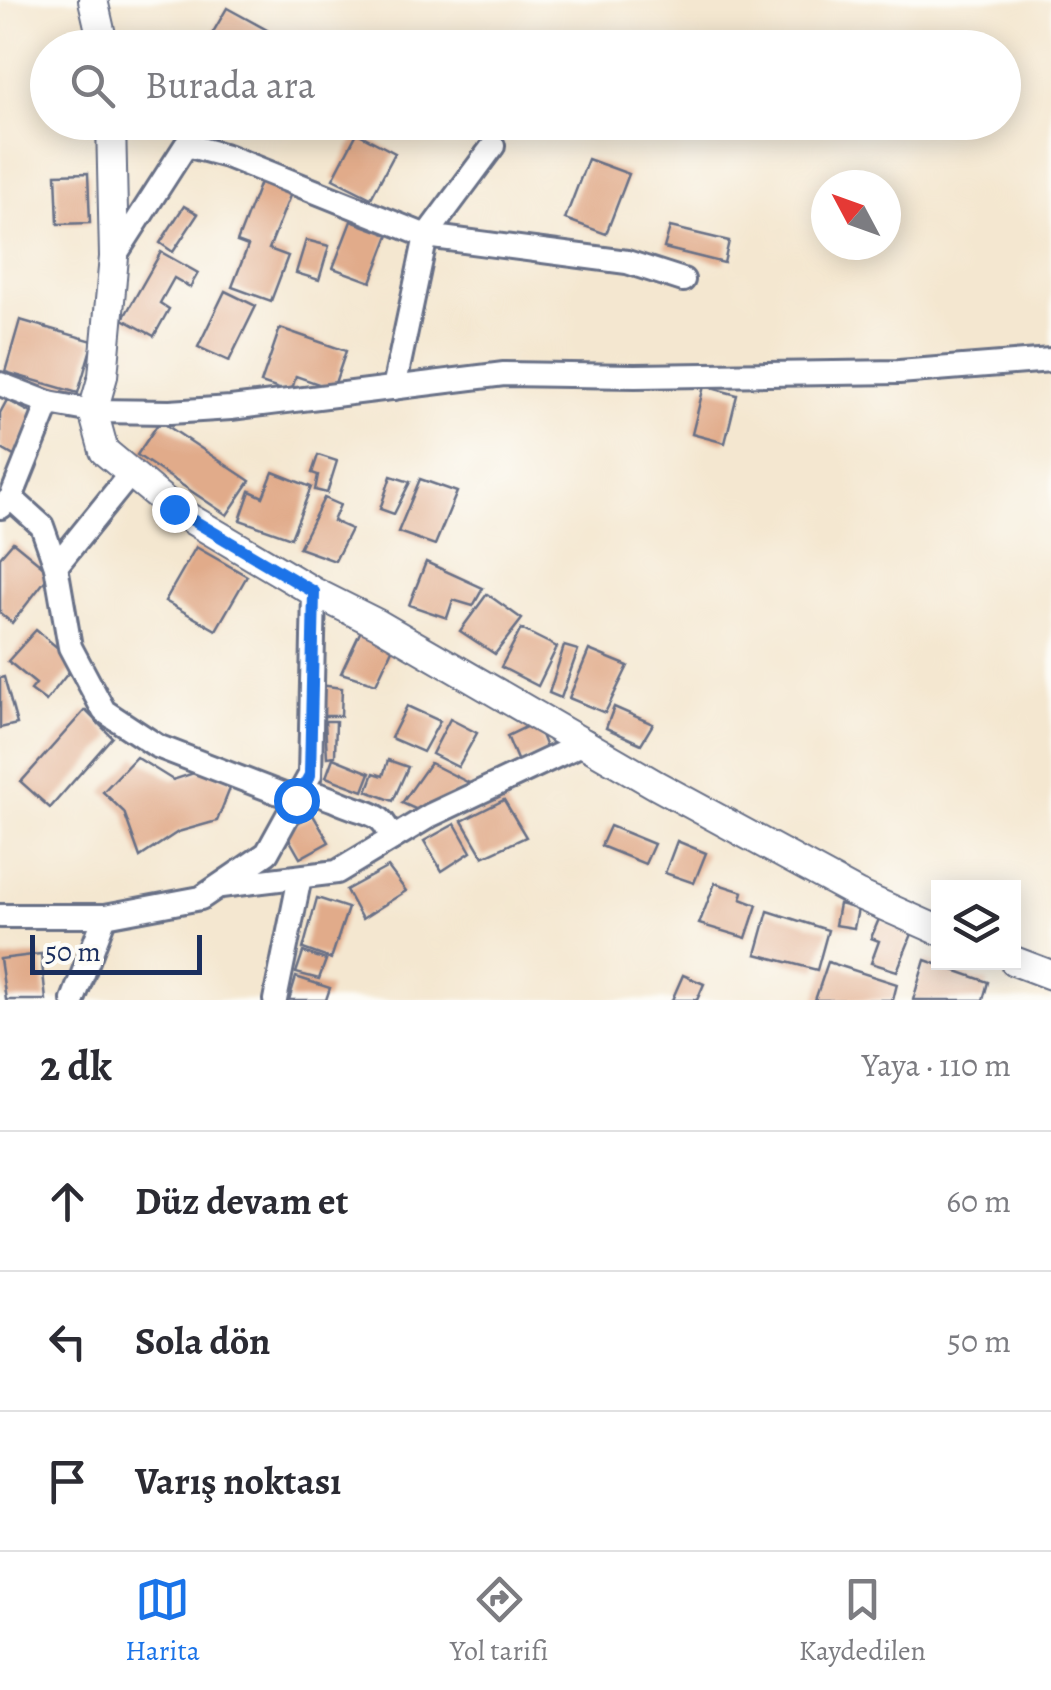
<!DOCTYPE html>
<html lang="tr">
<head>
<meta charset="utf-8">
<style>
  body { margin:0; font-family:Alegreya,serif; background:#f7f7f7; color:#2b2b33 }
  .controls { position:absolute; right:30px; bottom:30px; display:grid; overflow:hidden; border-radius:0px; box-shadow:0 5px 25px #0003 }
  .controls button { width:90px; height:90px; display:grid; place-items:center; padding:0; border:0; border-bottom:2px solid #e1e1e2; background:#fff; color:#2b2b33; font:50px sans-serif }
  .compass { position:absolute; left:811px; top:170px; width:90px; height:90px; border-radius:50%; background:#fff; box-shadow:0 5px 25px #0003; rotate:311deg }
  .scale { position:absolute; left:30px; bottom:25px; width:172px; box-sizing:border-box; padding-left:10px; border:5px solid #1b2f5e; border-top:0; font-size:28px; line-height:35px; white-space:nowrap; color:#1b2f5e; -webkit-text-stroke:8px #fdfcf7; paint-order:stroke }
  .stop { position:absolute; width:30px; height:30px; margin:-22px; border:8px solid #1a73e8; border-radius:50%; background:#fff }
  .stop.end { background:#1a73e8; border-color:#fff; box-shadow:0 2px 10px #0008 }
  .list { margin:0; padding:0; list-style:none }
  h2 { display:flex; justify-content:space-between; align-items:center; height:130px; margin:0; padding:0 40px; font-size:42px }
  h2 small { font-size:32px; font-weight:400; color:#7c7c81 }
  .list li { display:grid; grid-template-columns:65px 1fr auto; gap:30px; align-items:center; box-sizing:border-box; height:140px; padding:0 40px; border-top:2px solid #e1e1e2 }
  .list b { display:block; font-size:38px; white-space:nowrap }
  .list em { font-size:32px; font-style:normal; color:#7c7c81 }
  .icon { flex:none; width:55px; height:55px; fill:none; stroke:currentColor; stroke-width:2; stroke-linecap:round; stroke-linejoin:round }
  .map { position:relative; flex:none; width:1051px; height:1000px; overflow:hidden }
  .search { position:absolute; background:#fff; box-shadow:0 5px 25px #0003; left:30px; right:30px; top:30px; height:110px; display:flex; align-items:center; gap:25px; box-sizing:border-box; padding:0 35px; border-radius:55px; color:#7c7c81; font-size:38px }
  .sheet { height:550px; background:#fff }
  nav { display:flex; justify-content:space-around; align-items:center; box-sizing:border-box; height:140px; border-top:2px solid #e1e1e2; background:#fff; font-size:28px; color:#7c7c81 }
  nav a { display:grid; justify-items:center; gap:5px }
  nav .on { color:#1a73e8 }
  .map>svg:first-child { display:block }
</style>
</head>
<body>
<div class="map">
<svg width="1051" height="1000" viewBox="0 0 1051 1000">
  <rect width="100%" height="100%" fill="#fdfcf7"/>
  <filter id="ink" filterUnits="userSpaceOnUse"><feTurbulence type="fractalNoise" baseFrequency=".01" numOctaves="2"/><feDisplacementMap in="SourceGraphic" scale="20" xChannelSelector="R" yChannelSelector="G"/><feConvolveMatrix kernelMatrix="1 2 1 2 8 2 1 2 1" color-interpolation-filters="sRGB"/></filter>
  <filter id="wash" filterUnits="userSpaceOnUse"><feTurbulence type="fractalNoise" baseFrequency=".0048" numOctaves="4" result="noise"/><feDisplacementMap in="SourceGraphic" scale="40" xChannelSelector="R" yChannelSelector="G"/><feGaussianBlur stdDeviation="2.25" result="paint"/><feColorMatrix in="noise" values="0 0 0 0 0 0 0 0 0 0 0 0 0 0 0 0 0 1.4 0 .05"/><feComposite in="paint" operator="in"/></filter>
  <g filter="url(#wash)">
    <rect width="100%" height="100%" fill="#f4e7d0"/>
    <g id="blocks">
      <g fill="#e1ab8a">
        <polygon points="227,8 267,30 257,47 252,43 249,48 204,48"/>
        <polygon points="357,133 395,153 371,198 333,179"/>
        <polygon points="588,159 629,174 606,234 565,219"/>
        <polygon points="88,173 90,223 58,224 56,174"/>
        <polygon points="262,177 293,188 269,249 288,256 271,301 232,287 248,246 237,242"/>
        <polygon points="184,206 198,214 173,252 160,243"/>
        <polygon points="351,221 389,235 371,282 333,268"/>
        <polygon points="670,227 729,241 724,263 664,248"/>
        <polygon points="306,240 329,246 319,280 296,273"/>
        <polygon points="161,252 198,273 190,287 174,278 160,303 169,309 154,336 123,319"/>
        <polygon points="225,291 256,306 229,361 198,347"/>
        <polygon points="20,320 93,341 78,393 5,372"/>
        <polygon points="280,328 346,351 333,389 296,376 291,393 261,383"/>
        <polygon points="704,386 737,395 725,443 692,434"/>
        <polygon points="7,400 37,416 14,456 0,448 0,413"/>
        <polygon points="160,421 250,481 227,515 137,455"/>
        <polygon points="318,455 337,461 327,493 315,490 318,475 312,473"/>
        <polygon points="273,472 311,487 291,538 240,520 250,491 263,497"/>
        <polygon points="391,476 410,482 394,514 380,509"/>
        <polygon points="420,479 457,492 435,545 398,532"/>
        <polygon points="324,498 340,505 333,521 351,529 335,561 299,548"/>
        <polygon points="13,542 51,573 12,623 0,613 0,557"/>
        <polygon points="196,547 247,576 216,630 165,601"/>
        <polygon points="426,562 483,588 473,606 453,600 447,618 409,605"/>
        <polygon points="487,594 522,619 495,654 460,631"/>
        <polygon points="364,624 395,643 376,684 341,673"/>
        <polygon points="521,629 557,647 538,686 501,667"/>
        <polygon points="36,630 76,663 46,701 31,690 36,684 8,661"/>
        <polygon points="564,646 578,650 561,698 549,693"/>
        <polygon points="589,650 628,666 605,713 569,698"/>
        <polygon points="4,677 17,724 0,728 0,678"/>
        <polygon points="320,685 342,688 341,716 319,716"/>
        <polygon points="407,706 440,721 423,752 391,738"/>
        <polygon points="614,707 653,724 641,744 606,728"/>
        <polygon points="85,710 112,737 50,808 21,782"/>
        <polygon points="450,719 477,733 458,767 432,754"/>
        <polygon points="325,721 336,721 335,756 327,757"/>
        <polygon points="536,722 547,750 518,762 507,736"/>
        <polygon points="136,757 173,780 206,769 233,781 217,821 178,832 140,857 124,812 103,792"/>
        <polygon points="333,758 370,773 363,791 326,777"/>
        <polygon points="388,760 408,767 393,801 367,791 374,773 383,776"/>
        <polygon points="430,763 473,785 422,812 402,803"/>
        <polygon points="504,800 526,837 483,857 462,821"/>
        <polygon points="313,815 329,842 300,858 284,830"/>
        <polygon points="455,824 471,852 442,871 424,841"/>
        <polygon points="610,826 654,844 645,864 601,846"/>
        <polygon points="677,841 706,853 694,883 665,873"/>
        <polygon points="388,867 406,891 362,919 346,890"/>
        <polygon points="715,883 743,892 741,899 757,905 746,938 699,924"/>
        <polygon points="317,898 348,908 331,959 303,949"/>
        <polygon points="839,904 858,909 854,928 835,925"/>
        <polygon points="768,911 828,930 817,970 756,954"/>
        <polygon points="879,919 912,934 897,971 871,963 879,941 871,938"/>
        <polygon points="303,952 326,960 319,979 296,973"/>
        <polygon points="41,954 46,1000 6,1000 0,959"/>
        <polygon points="925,960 988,982 983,1000 913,1000"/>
        <polygon points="828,962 897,984 893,1000 815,1000"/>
        <polygon points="683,975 704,984 697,1000 672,1000"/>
        <polygon points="296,977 330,988 326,1000 289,1000"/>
      </g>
    </g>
  </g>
  <g filter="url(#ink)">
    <use href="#blocks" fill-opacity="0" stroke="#676f86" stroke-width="2.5"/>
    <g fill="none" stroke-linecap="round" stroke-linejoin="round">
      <defs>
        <g id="minor">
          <polyline points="114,257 186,145 227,156 426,236 627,262 683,280"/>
          <polyline points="0,384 49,403 93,411 170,412 231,408 504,374 635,376 899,372 1051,360"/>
          <polyline points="394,388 426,236 493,146"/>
          <polyline points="11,498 42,526 56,566 70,647 104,711 157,746 297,800"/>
          <polyline points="1,507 11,498 49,403"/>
          <polyline points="56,566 131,473"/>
          <path d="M302,791C322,794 331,799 349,806C371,815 384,813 391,839"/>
          <polyline points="221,886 337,872 431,815 586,742"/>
          <polyline points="0,916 105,916 201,898 267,853 310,775 314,592"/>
          <polyline points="73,1000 105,916"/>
          <polyline points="275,1000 300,877"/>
        </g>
        <g id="tertiary">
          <polyline points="93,0 104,48"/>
          <polyline points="111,122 114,257 103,376 93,411 104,451 174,509 314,592 378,624 656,785 857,894 938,930"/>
          <polyline points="1014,961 1051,975"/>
        </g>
      </defs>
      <use href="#minor" stroke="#676f86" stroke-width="28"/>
      <use href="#tertiary" stroke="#676f86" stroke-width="32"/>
      <use href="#minor" stroke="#fff" stroke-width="22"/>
      <use href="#tertiary" stroke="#fff" stroke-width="28"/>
    </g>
  </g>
  <g fill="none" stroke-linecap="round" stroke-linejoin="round" filter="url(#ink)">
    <polyline stroke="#1a73e8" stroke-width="12" points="174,509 314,592 310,775 296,800"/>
  </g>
</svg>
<div class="controls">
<button><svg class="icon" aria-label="layers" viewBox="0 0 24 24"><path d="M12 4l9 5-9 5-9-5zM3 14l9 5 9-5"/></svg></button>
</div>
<svg class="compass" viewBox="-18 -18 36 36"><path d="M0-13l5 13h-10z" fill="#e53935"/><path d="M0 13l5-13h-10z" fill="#7c7c81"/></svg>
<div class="scale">50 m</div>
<div class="stop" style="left:296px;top:800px"></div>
<div class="stop end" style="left:174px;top:509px"></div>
<div class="search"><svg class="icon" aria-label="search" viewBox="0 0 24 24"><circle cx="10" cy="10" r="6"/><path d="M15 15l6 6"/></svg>Burada ara</div>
</div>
<section class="sheet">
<h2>2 dk<small>Yaya · 110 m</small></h2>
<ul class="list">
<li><svg class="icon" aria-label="ahead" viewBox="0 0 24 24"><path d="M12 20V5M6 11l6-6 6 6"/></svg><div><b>Düz devam et</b></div><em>60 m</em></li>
<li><svg class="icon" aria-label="left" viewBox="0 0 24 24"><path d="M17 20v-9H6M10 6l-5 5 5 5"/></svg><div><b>Sola dön</b></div><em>50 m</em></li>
<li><svg class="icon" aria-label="arrive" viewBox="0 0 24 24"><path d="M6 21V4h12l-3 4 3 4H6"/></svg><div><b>Varış noktası</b></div></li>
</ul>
</section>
<nav>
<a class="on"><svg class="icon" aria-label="map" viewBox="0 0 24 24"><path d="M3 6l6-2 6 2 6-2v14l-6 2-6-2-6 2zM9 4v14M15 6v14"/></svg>Harita</a>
<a><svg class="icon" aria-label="directions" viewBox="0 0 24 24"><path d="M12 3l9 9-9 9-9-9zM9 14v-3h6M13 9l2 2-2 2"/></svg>Yol tarifi</a>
<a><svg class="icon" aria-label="saved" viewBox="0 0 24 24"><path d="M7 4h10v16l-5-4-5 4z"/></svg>Kaydedilen</a>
</nav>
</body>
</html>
